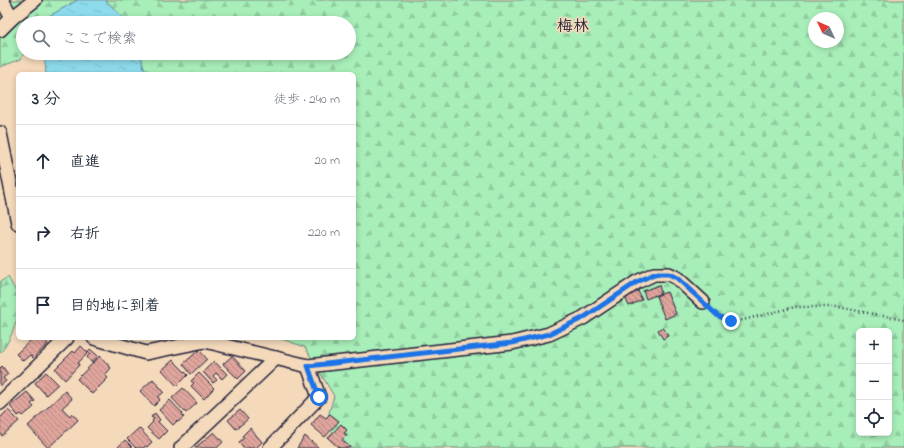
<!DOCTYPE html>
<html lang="ja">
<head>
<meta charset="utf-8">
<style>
  body { margin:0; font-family:"Indie Flower","Klee One",sans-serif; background:#f2f2f3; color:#1f2937 }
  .controls { position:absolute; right:12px; bottom:12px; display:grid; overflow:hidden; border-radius:6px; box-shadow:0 2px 6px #0003 }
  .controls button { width:36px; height:36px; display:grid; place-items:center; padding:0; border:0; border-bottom:1px solid #e0e1e3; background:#fff; color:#1f2937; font:20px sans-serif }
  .compass { position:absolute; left:808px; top:12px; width:36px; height:36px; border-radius:50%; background:#fff; box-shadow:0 2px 6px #0003; rotate:314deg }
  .stop { position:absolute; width:12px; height:12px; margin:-9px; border:3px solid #1a73e8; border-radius:50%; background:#fff }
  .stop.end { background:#1a73e8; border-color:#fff; box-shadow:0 1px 4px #0008 }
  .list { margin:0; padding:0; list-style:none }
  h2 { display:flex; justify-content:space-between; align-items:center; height:52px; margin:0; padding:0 16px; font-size:17px }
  h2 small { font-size:13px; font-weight:400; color:#747a83 }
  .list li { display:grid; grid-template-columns:26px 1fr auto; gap:12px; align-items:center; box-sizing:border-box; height:72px; padding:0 16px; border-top:1px solid #e0e1e3 }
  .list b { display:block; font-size:15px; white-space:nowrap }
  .list em { font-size:13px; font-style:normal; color:#747a83 }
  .icon { flex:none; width:22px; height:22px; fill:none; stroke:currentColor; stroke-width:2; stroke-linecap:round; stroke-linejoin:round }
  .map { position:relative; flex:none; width:904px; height:448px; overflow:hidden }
  .search { position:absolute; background:#fff; box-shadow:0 2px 6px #0003; left:16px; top:16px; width:340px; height:44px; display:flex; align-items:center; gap:10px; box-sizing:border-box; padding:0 14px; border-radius:22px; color:#747a83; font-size:15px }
  .panel { position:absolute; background:#fff; box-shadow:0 2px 6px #0003; left:16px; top:72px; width:340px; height:268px; border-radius:6px }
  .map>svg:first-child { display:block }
</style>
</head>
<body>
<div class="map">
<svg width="904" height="448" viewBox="0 0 904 448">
  <defs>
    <pattern id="forest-firs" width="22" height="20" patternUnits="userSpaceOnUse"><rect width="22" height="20" fill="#a8eeb9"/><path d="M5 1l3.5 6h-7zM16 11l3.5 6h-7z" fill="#90cca0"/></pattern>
    <pattern id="water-ripples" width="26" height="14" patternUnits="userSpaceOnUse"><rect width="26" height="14" fill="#8ddbec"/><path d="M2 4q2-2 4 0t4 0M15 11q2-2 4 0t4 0" fill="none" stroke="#79bccb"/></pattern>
    <pattern id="building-back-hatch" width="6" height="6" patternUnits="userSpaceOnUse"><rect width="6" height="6" fill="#e0a69d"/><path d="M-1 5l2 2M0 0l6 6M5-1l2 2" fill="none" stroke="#b58781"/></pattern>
  </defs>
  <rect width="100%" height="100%" fill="#f4d9bb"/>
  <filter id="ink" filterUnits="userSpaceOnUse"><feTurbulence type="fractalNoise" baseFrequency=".025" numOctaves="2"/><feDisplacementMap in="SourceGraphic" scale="8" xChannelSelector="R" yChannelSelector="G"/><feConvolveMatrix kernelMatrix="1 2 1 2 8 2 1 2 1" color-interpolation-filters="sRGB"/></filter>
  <g filter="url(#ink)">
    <g fill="url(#forest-firs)" stroke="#65887a" fill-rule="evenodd">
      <polygon points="0,0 78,0 42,20 40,23 23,23 24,53 21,59 0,67"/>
      <path d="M105,0H904V448H339L327,420L334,396L305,347L279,338H354V74H154L144,68L140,53H349V23H129ZM814,18H838V42H814ZM859,331H889V433H859Z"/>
      <path d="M8,277C11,283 16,290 18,297C22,313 11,341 0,353V282Z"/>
    </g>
    <g fill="url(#water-ripples)" stroke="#6291a5">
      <polygon points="78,0 105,0 129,23 42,23 42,20"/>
      <polygon points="44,53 140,53 144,68 154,74 46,74"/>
    </g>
    <g fill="url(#building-back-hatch)" stroke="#22223b">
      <polygon points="659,285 661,293 646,299 643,291"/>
      <polygon points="638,291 642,300 629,306 625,297"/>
      <polygon points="667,292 676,314 665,319 656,296"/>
      <polygon points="663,327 668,336 663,339 658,330"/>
      <polygon points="33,338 43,338 48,344 33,358 30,355 23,361 16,354"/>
      <polygon points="81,346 88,353 78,363 79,365 65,380 55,369 73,351 75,353"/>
      <polygon points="90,349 98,356 92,363 87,357 90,354 88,352"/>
      <polygon points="199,350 207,359 191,374 183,364"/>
      <polygon points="100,356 111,368 105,375 108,378 92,394 77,379"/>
      <polygon points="232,356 246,371 238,379 223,364"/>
      <polygon points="173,360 188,375 177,386 162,370"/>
      <polygon points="214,361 227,374 222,379 216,373 213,376 217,380 213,383 203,372"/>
      <polygon points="2,366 8,374 3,378 6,381 0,386 0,368"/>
      <polygon points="46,372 58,384 46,395 35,383"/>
      <polygon points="199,373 214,388 204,399 191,386 194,383 191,381"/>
      <polygon points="153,379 164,392 158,397 160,400 154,406 140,391"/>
      <polygon points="183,388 197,403 186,413 172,398"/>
      <polygon points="65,391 72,399 62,408 70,416 72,413 78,420 48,448 28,426"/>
      <polygon points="27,392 35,401 31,404 34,407 23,416 21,414 18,416 10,406"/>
      <polygon points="170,400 183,414 182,415 184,417 178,422 177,421 173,425 159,410"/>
      <polygon points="8,410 19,421 2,436 0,433 0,418"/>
      <polygon points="240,410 248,419 236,429 228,420"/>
      <polygon points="155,413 160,420 158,422 167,431 159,439 147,428 153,422 152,421 154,419 151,417"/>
      <polygon points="320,414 326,418 330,414 339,421 325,437 311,425"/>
      <polygon points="341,424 347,430 344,433 347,435 342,440 350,447 349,448 339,448 328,438"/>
      <polygon points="139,428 152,442 147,447 146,446 143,448 136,448 127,439"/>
      <polygon points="250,428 262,442 256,448 243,448 239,442 244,438 242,436"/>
      <polygon points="214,432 223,442 217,448 195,448"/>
      <polygon points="305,436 318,447 317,448 297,448"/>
      <polygon points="125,440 133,448 117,448"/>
    </g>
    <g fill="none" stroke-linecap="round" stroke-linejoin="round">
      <defs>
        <g id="minor">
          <polyline points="2,0 12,18"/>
          <polyline points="0,30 12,18 35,0"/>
          <polyline points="0,133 18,223"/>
          <polyline points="94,338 146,353 205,341 308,366 319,397 270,448"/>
          <polyline points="308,366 512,343 549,334 583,318 637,282 654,274 669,274 677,278 703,302"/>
          <polyline points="0,403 67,338"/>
          <polyline points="181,448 276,358"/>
        </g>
      </defs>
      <use href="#minor" stroke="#22223b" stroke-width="16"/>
      <polyline stroke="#22223b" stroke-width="2.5" stroke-dasharray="1 3" stroke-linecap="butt" points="712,311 718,316 731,321 743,320 795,307 838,307 904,320"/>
      <use href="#minor" stroke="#f4d9bb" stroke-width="13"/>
    </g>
  </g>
  <g fill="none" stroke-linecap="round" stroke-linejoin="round" filter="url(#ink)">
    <polyline stroke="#1a73e8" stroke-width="5" points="319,397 308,366 512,343 549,334 583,318 637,282 654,274 669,274 677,278 718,316 731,321"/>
  </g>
  <g text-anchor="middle" stroke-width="3.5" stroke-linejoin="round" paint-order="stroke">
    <g font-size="16" font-weight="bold" fill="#22223b" stroke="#f4d9bb">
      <text x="573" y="31">梅林</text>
    </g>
  </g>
</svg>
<div class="controls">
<button>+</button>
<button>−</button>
<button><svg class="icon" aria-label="locate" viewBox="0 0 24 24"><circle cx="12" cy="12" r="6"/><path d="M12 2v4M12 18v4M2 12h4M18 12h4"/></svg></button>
</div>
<svg class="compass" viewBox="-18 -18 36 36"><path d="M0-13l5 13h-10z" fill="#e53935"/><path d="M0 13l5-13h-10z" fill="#747a83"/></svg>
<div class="stop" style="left:319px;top:397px"></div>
<div class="stop end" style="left:731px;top:321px"></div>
<div class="search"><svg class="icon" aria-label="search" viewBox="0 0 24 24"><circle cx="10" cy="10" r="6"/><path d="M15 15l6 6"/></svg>ここで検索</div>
<section class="panel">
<h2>3 分<small>徒歩 · 240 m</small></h2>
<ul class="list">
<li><svg class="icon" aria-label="ahead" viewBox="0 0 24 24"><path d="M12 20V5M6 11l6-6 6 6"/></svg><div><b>直進</b></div><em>20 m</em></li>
<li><svg class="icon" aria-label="right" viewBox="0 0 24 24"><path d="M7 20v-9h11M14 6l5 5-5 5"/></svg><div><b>右折</b></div><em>220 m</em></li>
<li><svg class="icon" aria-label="arrive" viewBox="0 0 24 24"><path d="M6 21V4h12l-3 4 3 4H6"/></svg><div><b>目的地に到着</b></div></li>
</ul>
</section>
</div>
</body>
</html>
